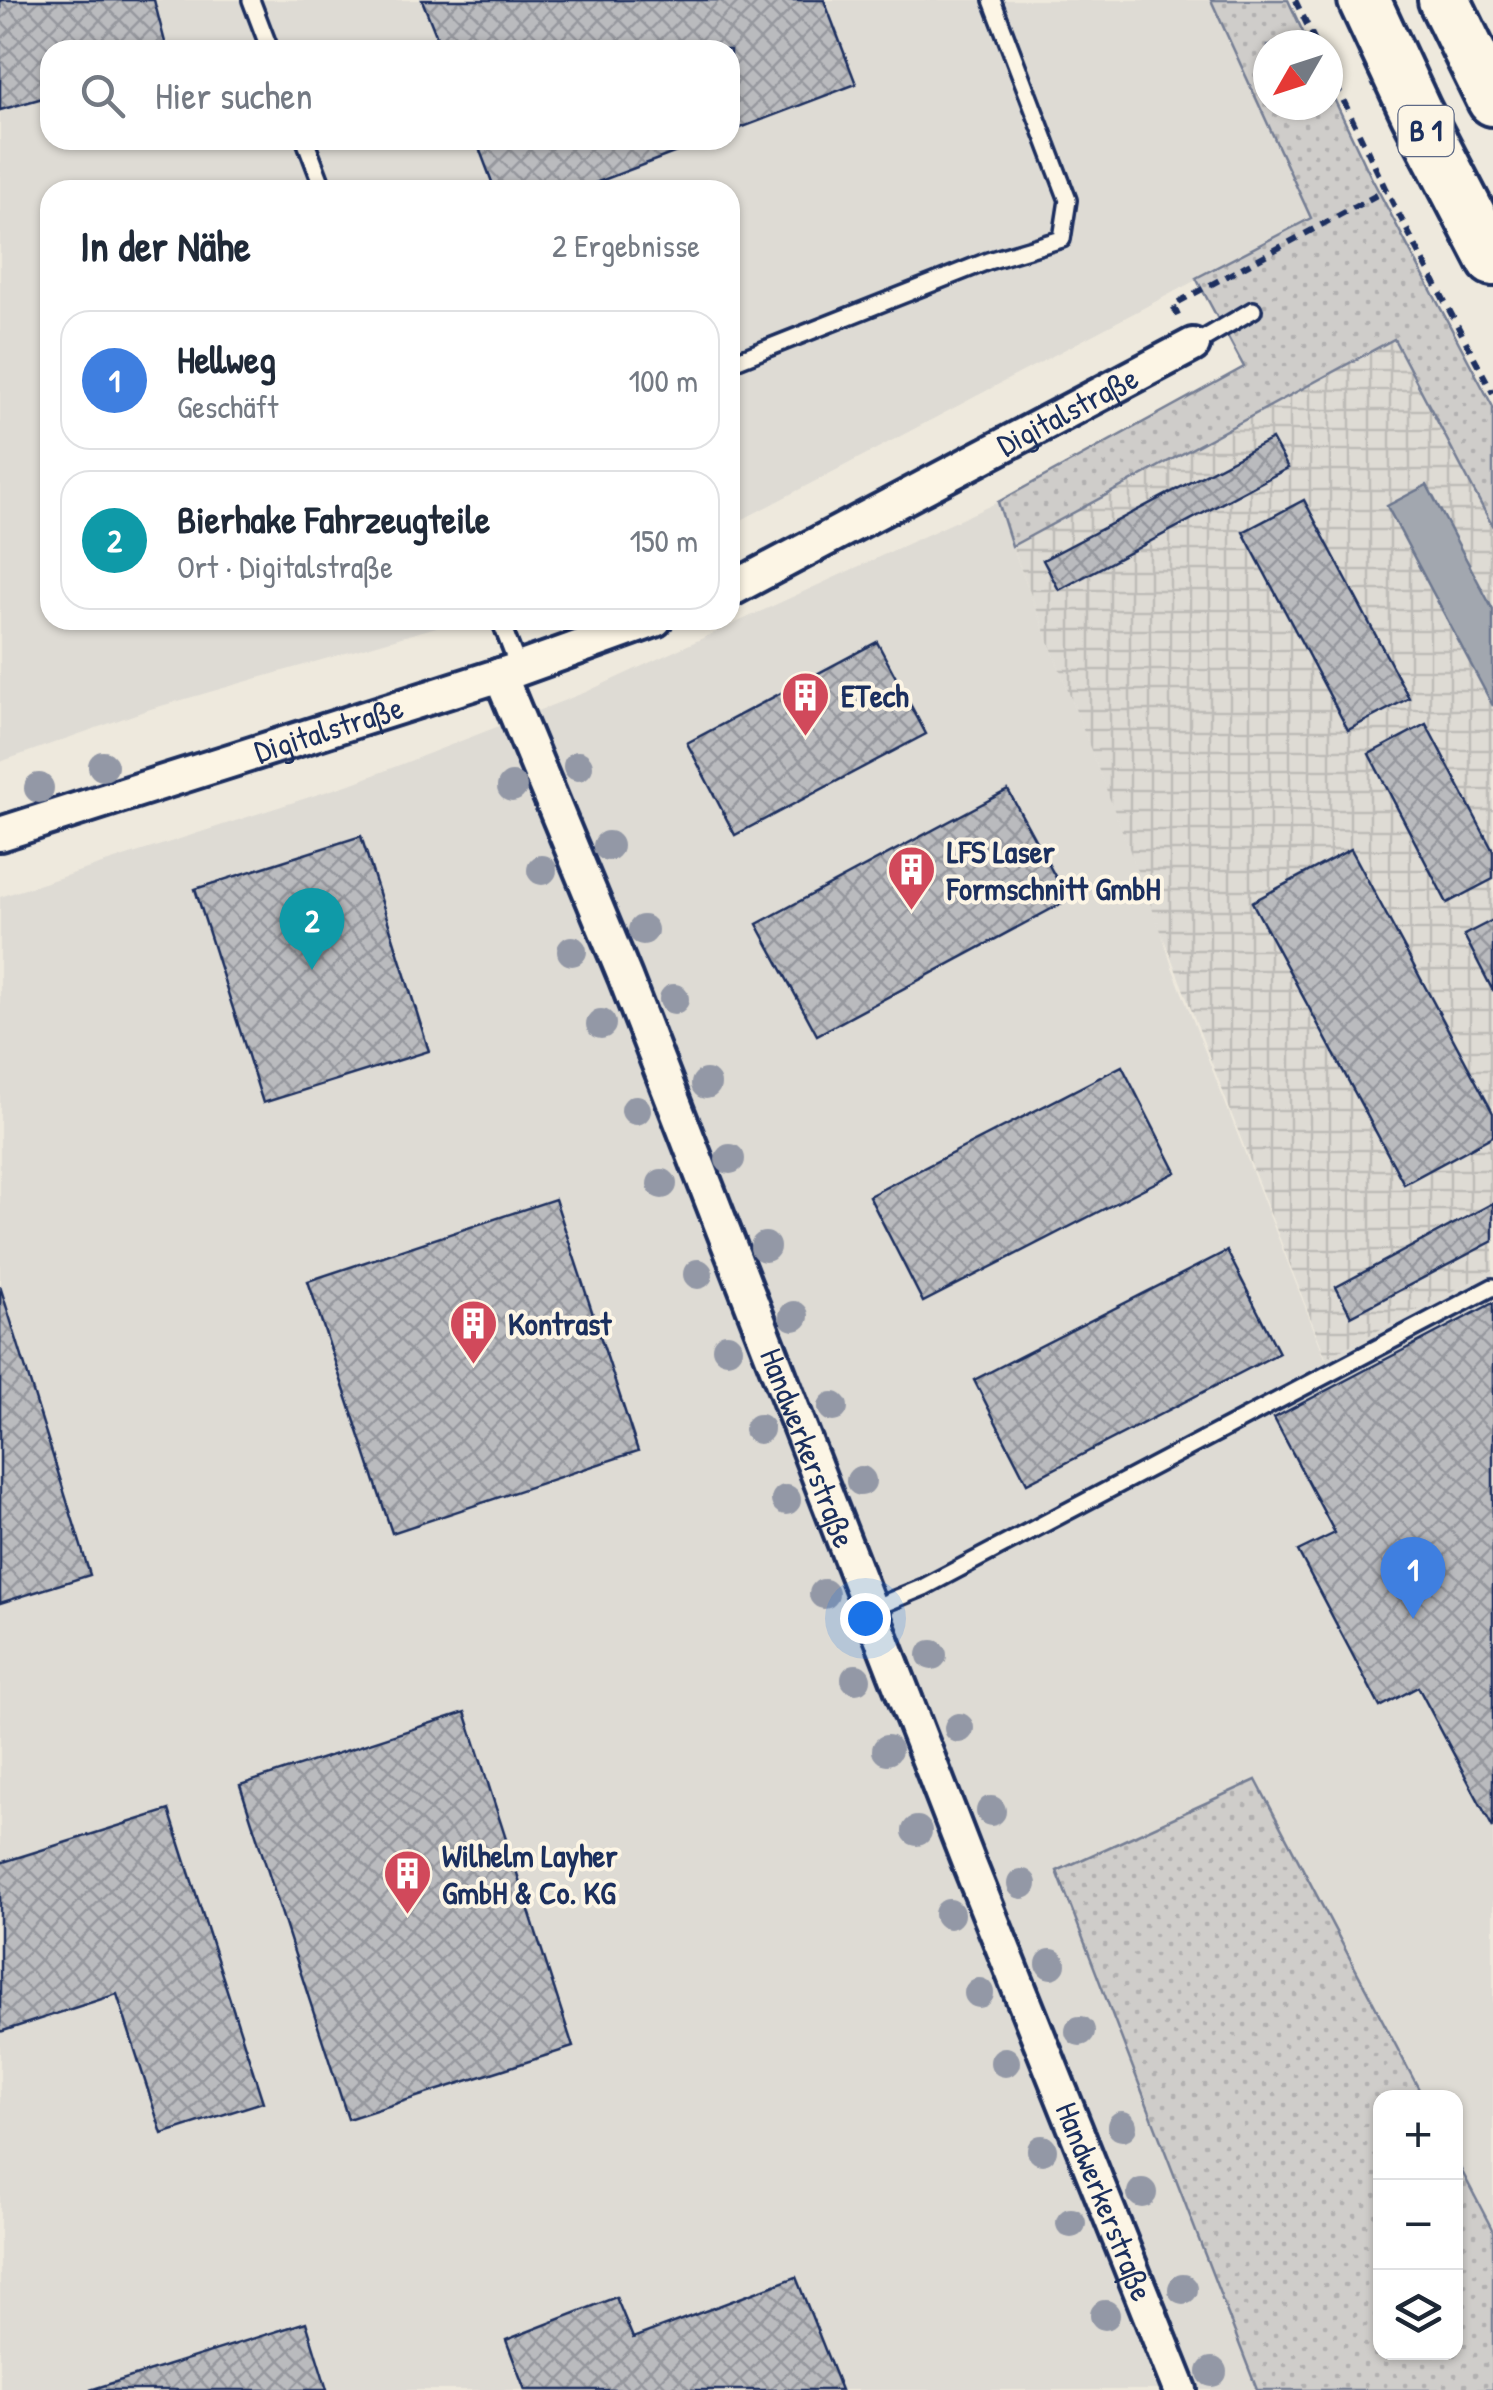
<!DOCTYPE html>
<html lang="de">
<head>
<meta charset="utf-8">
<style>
  body { margin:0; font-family:"Patrick Hand",sans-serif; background:#f6f6f7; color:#1f2937 }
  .controls { position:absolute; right:30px; bottom:30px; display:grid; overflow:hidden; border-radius:20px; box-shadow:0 2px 8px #0004 }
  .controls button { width:90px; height:90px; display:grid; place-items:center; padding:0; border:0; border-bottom:2px solid #e0e1e3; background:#fff; color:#1f2937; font:50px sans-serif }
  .compass { position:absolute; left:1253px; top:30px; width:90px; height:90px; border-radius:50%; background:#fff; box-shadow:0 2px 8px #0004; rotate:231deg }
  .you { position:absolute; left:865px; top:1618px; width:35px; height:35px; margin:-25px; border:8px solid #fff; border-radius:50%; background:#1a73e8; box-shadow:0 0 0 15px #1a73e833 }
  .badge { display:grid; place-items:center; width:65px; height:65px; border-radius:50%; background:#b45309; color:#fff; font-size:32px; font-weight:700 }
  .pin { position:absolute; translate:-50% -82px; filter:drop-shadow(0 2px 5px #0008) }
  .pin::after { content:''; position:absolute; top:52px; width:35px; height:30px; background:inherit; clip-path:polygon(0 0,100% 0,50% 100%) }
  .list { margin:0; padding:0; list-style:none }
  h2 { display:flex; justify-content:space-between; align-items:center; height:130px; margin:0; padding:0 40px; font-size:42px }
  h2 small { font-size:32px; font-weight:400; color:#747a83 }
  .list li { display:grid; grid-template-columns:65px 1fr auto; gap:30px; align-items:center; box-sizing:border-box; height:140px; margin:0 20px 20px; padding:0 20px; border:2px solid #e0e1e3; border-radius:30px }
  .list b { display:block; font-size:38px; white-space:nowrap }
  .list p { margin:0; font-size:32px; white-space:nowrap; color:#747a83 }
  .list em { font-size:32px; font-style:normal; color:#747a83 }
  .icon { flex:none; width:55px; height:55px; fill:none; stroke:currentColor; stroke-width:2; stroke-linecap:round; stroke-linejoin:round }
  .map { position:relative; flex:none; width:1493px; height:2390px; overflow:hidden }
  .search { position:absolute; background:#fff; box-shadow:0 2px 8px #0004; left:40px; top:40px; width:700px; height:110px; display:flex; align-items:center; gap:25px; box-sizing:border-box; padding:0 35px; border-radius:30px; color:#747a83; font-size:38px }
  .panel { position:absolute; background:#fff; box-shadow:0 2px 8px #0004; left:40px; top:180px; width:700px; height:450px; border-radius:30px }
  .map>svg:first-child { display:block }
</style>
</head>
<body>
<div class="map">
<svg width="1493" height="2390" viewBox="0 0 1493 2390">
  <defs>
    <pattern id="industrial-grid" width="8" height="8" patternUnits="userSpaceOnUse" patternTransform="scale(2.5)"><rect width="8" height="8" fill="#dedbd4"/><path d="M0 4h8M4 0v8" fill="none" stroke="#bebcb8"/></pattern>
    <pattern id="grass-dots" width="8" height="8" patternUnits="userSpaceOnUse" patternTransform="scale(2.5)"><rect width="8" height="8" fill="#cfcdca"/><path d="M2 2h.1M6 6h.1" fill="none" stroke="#b1b0b0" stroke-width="1.8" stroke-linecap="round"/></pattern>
    <pattern id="building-cross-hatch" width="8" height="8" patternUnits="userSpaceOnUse" patternTransform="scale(2.5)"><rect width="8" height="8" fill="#babbbe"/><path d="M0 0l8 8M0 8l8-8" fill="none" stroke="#96989e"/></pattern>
  </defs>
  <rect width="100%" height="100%" fill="#eee9dd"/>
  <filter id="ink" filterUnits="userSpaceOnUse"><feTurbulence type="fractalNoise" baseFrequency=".01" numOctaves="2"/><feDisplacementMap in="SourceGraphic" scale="20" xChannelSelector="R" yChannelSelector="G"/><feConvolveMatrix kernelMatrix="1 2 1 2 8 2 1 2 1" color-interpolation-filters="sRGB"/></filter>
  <g filter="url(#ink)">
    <g fill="#dedbd4" fill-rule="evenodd">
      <path d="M0,0H1211L1312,219L730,526V190H50V620H461L147,710L0,762ZM50,50H730V140H50Z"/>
      <path d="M998,502L1012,546L1160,927L1172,967L1325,1358L1493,1270V2390H0V897L356,782L586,692ZM1380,2098H1456V2352H1380Z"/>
    </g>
    <polygon fill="url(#industrial-grid)" points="1394,338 1493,527 1493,1270 1326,1358 1012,546"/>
    <g fill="url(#grass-dots)" stroke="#757e94" stroke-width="2.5">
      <polygon points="1211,0 1288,0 1309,45 1268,45 1268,105 1328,105 1328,86 1371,177 1493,407 1493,527 1394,339 1012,546 998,502 1244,367 1196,278 1311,218"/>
      <polygon points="1256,1780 1423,2097 1380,2098 1380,2352 1456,2352 1456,2160 1493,2231 1493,2390 1257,2390 1057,1871"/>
    </g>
    <polygon fill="#a2a7af" stroke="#6c778f" stroke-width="2.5" points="1427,485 1493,610 1493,706 1387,506"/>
    <g fill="url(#building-cross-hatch)" stroke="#1b2f5e" stroke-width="2.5">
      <polygon points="0,0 154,0 167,50 50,50 50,96 0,110"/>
      <polygon points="422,0 824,0 856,84 730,132 730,50 442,50"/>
      <polygon points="476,140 708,140 577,190 495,190"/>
      <polygon points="1272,439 1288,468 1059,590 1043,560"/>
      <polygon points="1304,500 1409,698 1348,730 1243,532"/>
      <polygon points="877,642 926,734 735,835 687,743"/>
      <polygon points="1426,724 1493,851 1493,879 1447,903 1369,754"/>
      <polygon points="1008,790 1068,900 817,1035 757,924"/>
      <polygon points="361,836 429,1051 263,1103 195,889"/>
      <polygon points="1351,849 1493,1113 1493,1136 1404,1184 1252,902"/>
      <polygon points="1493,920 1493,991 1464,935"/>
      <polygon points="1122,1066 1176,1172 923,1302 869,1196"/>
      <polygon points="555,1199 638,1451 392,1533 308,1281"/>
      <polygon points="1493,1203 1493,1241 1351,1316 1336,1287"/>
      <polygon points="1227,1251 1279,1353 1027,1483 974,1380"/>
      <polygon points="0,1286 90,1575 0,1603"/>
      <polygon points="1493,1303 1493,1828 1418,1687 1380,1707 1298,1551 1335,1533 1274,1418"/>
      <polygon points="465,1712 573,2047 348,2119 240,1785"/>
      <polygon points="169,1810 263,2102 162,2134 117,1994 0,2032 0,1863"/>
      <polygon points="796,2277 841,2390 525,2390 506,2340 616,2297 633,2338"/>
      <polygon points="306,2322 327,2390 90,2390"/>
    </g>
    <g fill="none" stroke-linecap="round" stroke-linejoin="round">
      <defs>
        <g id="lane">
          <polyline points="251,0 270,50"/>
          <polyline points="305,140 324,190"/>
          <polyline points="1193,345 1253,310"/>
          <polyline points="730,363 988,261 1062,239 1068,200 992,0"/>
          <polyline points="500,620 519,669"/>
          <polyline points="871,1609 924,1587 1493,1287"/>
        </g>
        <g id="street">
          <path id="s1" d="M730,590L1193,345"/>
          <path id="s2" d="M500,675L625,977L970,1866L1180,2390"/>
          <path id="s3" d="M0,834L519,669L655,620"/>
        </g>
        <g id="primary">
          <polyline points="1364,0 1416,112 1493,260"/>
          <polyline points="1444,0 1493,100"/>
        </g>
      </defs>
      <use href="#lane" stroke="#1b2f5e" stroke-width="22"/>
      <use href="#street" stroke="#1b2f5e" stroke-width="40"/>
      <use href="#primary" stroke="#1b2f5e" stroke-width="58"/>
      <g stroke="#1b2f5e" stroke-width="6" stroke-dasharray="10 8" stroke-linecap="butt">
        <polyline points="1295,0 1317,45"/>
        <polyline points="1328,68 1386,190 1493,393"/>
        <polyline points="1178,316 1173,305 1386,190"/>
      </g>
      <use href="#lane" stroke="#fcf5e5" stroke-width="15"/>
      <use href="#street" stroke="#fcf5e5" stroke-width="32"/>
      <use href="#primary" stroke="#fcf5e5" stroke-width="50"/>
    </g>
    <g fill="#9398a6">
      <circle cx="103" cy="766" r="15"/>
      <circle cx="578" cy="766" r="15"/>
      <circle cx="512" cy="787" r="15"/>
      <circle cx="39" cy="788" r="15"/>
      <circle cx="608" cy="846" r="15"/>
      <circle cx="542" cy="870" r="15"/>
      <circle cx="643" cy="930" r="15"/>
      <circle cx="572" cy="951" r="15"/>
      <circle cx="674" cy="999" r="15"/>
      <circle cx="601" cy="1024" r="15"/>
      <circle cx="706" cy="1084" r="15"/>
      <circle cx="636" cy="1110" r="15"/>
      <circle cx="730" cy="1159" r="15"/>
      <circle cx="662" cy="1184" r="15"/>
      <circle cx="765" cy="1247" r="15"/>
      <circle cx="698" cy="1274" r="15"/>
      <circle cx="794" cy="1316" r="15"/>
      <circle cx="727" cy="1348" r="15"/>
      <circle cx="833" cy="1407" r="15"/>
      <circle cx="759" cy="1429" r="15"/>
      <circle cx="861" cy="1481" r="15"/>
      <circle cx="786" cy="1500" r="15"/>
      <circle cx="824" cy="1594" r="15"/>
      <circle cx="932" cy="1655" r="15"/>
      <circle cx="856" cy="1679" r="15"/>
      <circle cx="959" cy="1728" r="15"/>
      <circle cx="887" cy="1750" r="15"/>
      <circle cx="991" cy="1811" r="15"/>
      <circle cx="917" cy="1831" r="15"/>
      <circle cx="1022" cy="1884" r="15"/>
      <circle cx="949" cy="1914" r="15"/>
      <circle cx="1051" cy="1964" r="15"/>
      <circle cx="979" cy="1993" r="15"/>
      <circle cx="1080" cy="2031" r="15"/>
      <circle cx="1005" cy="2062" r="15"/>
      <circle cx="1122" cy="2126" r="15"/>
      <circle cx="1042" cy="2150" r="15"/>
      <circle cx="1142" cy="2193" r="15"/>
      <circle cx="1071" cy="2223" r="15"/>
      <circle cx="1183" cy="2289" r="15"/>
      <circle cx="1105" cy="2315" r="15"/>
      <circle cx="1212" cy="2372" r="15"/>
    </g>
  </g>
  <defs>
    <symbol id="building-pin" viewBox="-11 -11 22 30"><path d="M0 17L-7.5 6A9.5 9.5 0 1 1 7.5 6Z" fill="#d1495b" stroke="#fcf5e5"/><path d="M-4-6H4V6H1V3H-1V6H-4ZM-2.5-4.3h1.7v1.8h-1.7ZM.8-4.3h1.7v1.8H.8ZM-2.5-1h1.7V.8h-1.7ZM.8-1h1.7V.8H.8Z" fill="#fff"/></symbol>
  </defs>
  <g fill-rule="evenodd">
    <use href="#building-pin" x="778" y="668" width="55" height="75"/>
    <use href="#building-pin" x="884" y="842" width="55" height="75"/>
    <use href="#building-pin" x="446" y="1296" width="55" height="75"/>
    <use href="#building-pin" x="380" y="1846" width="55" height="75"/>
  </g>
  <g text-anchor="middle" stroke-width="8" stroke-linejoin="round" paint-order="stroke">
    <rect fill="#fcf5e5" stroke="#5e6a86" stroke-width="2.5" x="1398.5" y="106" width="55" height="50" rx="8"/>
    <g font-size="30" font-weight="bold" fill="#1b2f5e">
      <text x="1426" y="141">B 1</text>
    </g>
    <g font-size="32" fill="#1b2f5e" stroke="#fcf5e5">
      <text dy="11" stroke="none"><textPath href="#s1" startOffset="382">Digitalstraße</textPath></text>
      <text dy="11" stroke="none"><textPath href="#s3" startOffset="345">Digitalstraße</textPath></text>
      <text dy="11" stroke="none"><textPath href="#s2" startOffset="832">Handwerkerstraße</textPath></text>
      <text dy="11" stroke="none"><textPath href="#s2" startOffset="1642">Handwerkerstraße</textPath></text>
    </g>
    <g font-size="32" font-weight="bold" fill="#1b2f5e" stroke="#fcf5e5" text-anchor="start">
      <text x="841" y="707">ETech</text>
      <text x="947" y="863">LFS Laser<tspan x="947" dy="37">Formschnitt GmbH</tspan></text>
      <text x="508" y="1335">Kontrast</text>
      <text x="442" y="1867">Wilhelm Layher<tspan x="442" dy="37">GmbH &amp; Co. KG</tspan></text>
    </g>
  </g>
</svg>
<div class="controls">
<button>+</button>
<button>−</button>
<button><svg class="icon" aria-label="layers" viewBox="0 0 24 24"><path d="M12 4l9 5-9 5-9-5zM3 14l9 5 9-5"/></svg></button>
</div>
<svg class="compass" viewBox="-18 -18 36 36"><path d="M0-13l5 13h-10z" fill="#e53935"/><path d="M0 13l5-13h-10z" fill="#747a83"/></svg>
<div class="you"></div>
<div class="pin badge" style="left:1413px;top:1619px;background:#3f7fe0">1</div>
<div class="pin badge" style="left:312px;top:970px;background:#0f9aa8">2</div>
<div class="search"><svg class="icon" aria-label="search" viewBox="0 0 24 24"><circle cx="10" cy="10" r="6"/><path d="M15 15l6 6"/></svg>Hier suchen</div>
<section class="panel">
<h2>In der Nähe<small>2 Ergebnisse</small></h2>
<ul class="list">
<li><span class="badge" style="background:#3f7fe0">1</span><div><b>Hellweg</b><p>Geschäft</p></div><em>100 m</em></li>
<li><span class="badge" style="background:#0f9aa8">2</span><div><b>Bierhake Fahrzeugteile</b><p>Ort · Digitalstraße</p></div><em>150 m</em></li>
</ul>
</section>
</div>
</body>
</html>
